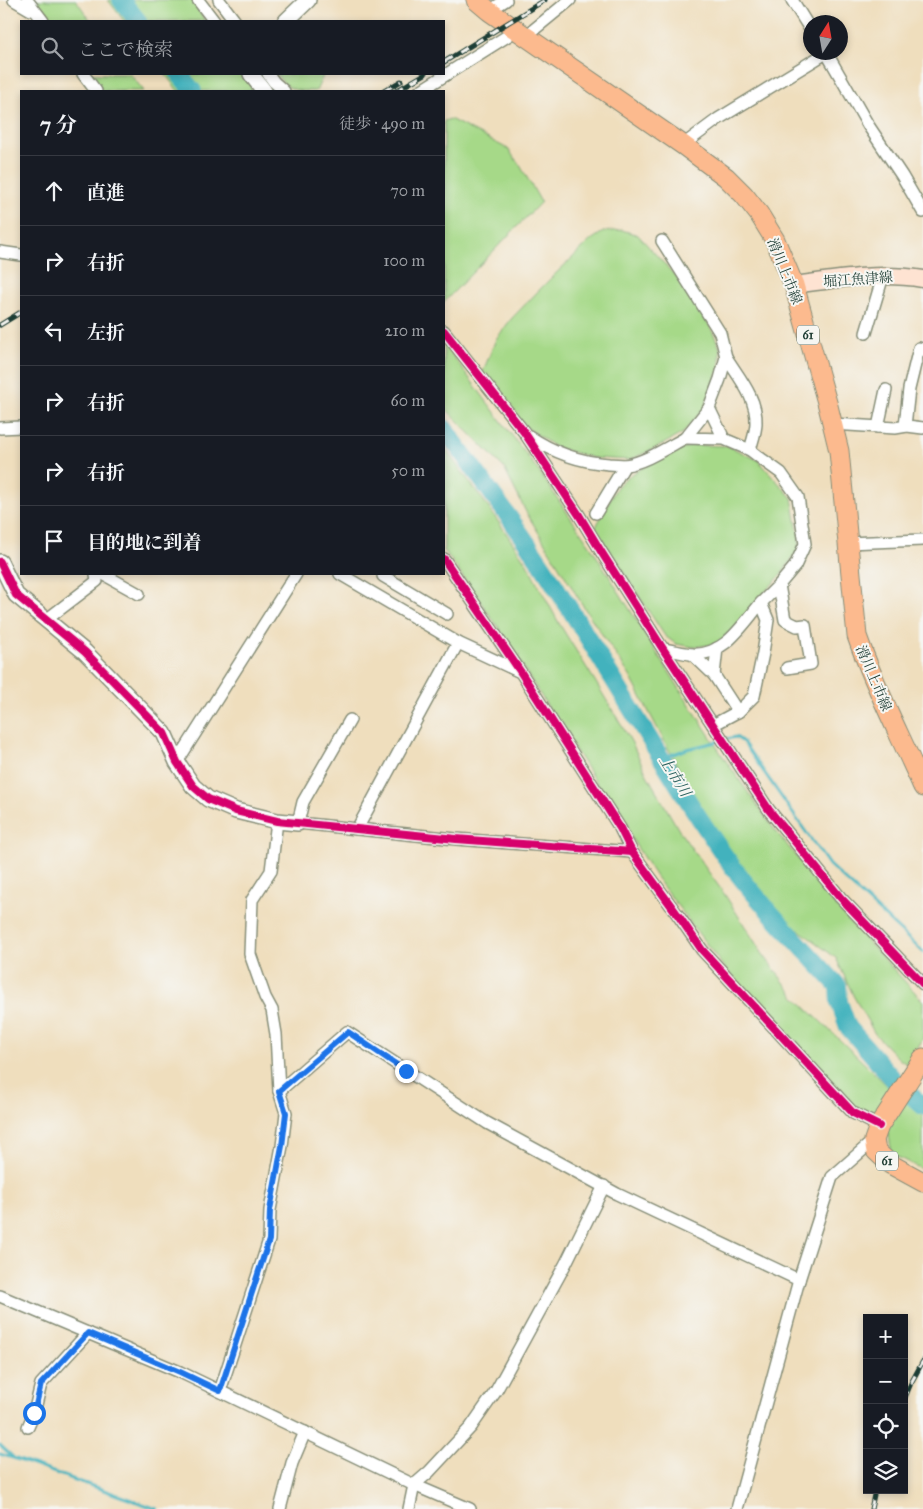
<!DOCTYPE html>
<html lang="ja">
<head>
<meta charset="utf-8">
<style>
  body { margin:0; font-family:"IM FELL Great Primer","Noto Serif JP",serif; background:#20242c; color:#f1f3f6 }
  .controls { position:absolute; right:15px; bottom:15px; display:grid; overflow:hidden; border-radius:0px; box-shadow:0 2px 8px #0003 }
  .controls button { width:45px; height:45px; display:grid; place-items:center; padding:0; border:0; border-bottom:1px solid #363941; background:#171b24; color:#f1f3f6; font:25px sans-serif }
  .compass { position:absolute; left:803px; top:15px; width:45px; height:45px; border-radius:50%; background:#171b24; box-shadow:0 2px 8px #0003; rotate:11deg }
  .stop { position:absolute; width:15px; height:15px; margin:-11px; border:4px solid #1a73e8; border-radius:50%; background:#fff }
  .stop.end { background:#1a73e8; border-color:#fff; box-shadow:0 1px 5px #0008 }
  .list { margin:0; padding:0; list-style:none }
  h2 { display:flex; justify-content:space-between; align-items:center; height:65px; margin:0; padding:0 20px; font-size:21px }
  h2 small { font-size:16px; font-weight:400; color:#9ea1a6 }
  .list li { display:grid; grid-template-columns:32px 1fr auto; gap:15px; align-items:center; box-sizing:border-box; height:70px; padding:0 20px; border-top:1px solid #363941 }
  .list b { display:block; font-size:19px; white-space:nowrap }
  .list em { font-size:16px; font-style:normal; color:#9ea1a6 }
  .icon { flex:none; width:28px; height:28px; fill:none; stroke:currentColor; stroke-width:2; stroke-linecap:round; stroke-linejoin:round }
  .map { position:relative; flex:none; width:923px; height:1509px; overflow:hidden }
  .search { position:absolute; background:#171b24; box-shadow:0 2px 8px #0003; left:20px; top:20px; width:425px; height:55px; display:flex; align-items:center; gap:12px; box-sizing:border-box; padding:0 18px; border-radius:0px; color:#9ea1a6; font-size:19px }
  .panel { position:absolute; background:#171b24; box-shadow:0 2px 8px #0003; left:20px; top:90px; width:425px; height:485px; border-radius:0px }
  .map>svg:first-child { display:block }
</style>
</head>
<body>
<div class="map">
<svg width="923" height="1509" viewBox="0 0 923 1509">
  <rect width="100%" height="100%" fill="#f6f6f2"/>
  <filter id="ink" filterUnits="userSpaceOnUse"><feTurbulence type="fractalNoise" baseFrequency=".02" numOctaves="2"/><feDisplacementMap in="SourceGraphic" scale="10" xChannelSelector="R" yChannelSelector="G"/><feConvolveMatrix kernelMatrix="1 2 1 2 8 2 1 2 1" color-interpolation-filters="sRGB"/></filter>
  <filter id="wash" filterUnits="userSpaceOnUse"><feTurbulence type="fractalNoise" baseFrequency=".0096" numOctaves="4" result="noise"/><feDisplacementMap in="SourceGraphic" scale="20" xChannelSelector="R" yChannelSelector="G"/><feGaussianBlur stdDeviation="1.12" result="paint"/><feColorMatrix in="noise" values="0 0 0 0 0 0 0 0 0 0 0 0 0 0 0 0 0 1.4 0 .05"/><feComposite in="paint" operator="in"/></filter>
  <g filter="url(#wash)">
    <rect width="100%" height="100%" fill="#efdebd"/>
    <g fill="#a6d988" stroke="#628b5e">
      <polygon points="29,0 76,0 91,21 47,21"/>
      <polygon points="108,0 192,0 205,21 124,21"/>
      <polygon points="90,74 130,74 144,91 103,91"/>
      <polygon points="165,74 242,74 255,91 178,91"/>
      <path d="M276,74H324L316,91C295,91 289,91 276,74Z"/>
      <polygon points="450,119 508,149 521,167 541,202 444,302 444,121"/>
      <polygon points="622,230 638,235 679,280 710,326 720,348 720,367 704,408 683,433 658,447 629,460 593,458 555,447 526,427 482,374 496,339 512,318 550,279 591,240 603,232"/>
      <polygon points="444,344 537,469 591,547 655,650 724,758 771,825 845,917 923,1001 923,1039 907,1064 899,1059 875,1034 854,997 836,958 803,933 752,900 705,813 681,773 630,676 585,609 526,512 504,468 444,407"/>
      <path d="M692,445L728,446L758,460L792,498L799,537V548L781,575L757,600L730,635L717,644L693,647L676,644L665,636L595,529C602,515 609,500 617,487C630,470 672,454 692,445Z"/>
      <polygon points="444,448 486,504 526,562 560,625 595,681 632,743 647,775 680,832 725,895 762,953 795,997 892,1090 923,1114 923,1170 892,1154 889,1136 875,1118 850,1105 723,966 656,877 531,680 501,631 444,550"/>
    </g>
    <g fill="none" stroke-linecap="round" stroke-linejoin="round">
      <g stroke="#42b2bd" stroke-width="3">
        <polyline points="726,739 736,737 743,742 829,865 923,952"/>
        <polyline points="662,758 687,749 720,741"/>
        <polyline points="0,1445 13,1457"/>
        <polyline points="0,1454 16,1459 157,1509"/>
      </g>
      <g stroke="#42b2bd" stroke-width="18">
        <polyline points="121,0 138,21"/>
        <polyline points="179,74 193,91"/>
        <path d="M444,428C483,482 524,535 559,592C615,679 665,770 724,855C757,902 800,944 838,986L839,1002L848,1027L895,1081L923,1106"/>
      </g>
    </g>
  </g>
  <g filter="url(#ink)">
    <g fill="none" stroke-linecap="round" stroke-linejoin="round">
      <defs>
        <g id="minor">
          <polyline points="14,0 31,10"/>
          <polyline points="27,0 43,21"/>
          <polyline points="198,0 214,21"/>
          <polyline points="219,0 235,21"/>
          <polyline points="792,0 810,29"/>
          <polyline points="489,11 506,0"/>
          <polyline points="526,36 570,0"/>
          <polyline points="826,52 868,125 902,176 923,212"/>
          <polyline points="83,74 96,91"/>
          <polyline points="268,74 274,82 284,91"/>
          <polyline points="420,91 517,30"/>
          <polyline points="683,145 718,119 826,53"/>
          <polyline points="662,241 720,333 726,357 720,379 709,408"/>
          <polyline points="0,252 21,255"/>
          <polyline points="444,331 524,432 579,515 602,553 663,649 769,810 840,897 923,984"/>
          <polyline points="866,333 883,276"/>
          <path d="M726,357C739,378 757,398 756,423C756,432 752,442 750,450"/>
          <polyline points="833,424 895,428 907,426 923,428"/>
          <polyline points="905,426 909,389 919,348 923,350"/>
          <polyline points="878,427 886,390"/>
          <polyline points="0,428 21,427"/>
          <path d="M529,436C554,453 579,462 609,464C614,464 620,465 625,465C644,463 668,447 685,438"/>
          <polyline points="724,439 685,438 709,408 724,439 750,450 763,460 781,473 798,497 805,544 795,566 779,585"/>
          <polyline points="596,513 625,465"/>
          <polyline points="847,543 923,540"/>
          <polyline points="444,559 520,671 620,828 632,852 680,918 702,950 853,1113 879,1126"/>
          <polyline points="103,574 139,594"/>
          <polyline points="340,574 458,643 518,671"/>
          <polyline points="384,574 383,576 447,614"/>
          <polyline points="761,603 779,585 785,620 797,626 805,625 811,664 787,668"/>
          <polyline points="46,620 97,581 96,574"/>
          <path d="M663,649C672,650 682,653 691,654C724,657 742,625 761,603L768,620L763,653L754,696L739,711L713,725"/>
          <polyline points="692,654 714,675 717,648"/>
          <polyline points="714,675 738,712"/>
          <polyline points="350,720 303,802 298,823 456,839 632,852"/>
          <polyline points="177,762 296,574"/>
          <polyline points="357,829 458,643"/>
          <polyline points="279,1091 347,1032 487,1123 617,1194 799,1280"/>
          <polyline points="0,1296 180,1372 414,1485 470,1509"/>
          <polyline points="220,1391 269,1240 270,1210 282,1146 286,1113 279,1091 276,1034 272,1010 265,997 250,954 252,900 271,871 277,821"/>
          <polyline points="28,1427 34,1413 41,1384 88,1333"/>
          <polyline points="280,1509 292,1463 305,1432"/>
          <polyline points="409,1509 414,1485 429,1472 471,1427 496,1391 566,1263 604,1186"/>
          <polyline points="737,1509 799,1280 832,1177 874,1140"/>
        </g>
        <g id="tertiary">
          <polyline points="286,21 308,0"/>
          <polyline points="251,74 264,91"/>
          <polyline points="0,562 16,595 85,652 164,733 177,762 193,786 208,799 236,811 277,821 298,823"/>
        </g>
        <path id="secondary" d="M794,285C838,279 879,272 923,279"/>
        <g id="primary">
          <path d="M476,0L489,11L683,145L726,177L744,195L759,214L775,240L794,285L828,406L839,451L857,636C875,688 901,737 923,787"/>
          <polyline points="923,1058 879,1126 874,1140 876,1151 890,1164 923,1182"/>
        </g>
      </defs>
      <use href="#minor" stroke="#878e78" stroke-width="14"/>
      <use href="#tertiary" stroke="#878e78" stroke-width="18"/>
      <use href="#secondary" stroke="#878e78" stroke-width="19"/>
      <use href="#primary" stroke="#878e78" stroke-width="21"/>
      <use href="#minor" stroke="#fff" stroke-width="11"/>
      <use href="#tertiary" stroke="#fff" stroke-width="15"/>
      <use href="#secondary" stroke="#fee3d2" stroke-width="16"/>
      <use href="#primary" stroke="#fcba8e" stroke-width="19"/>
      <defs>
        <g id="rail">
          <polyline points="444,62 545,0"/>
          <polyline points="384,91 401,81"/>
          <polyline points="396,91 425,74"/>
          <polyline points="0,325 21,312"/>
          <polyline points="904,1400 911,1383 923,1361"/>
          <polyline points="871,1509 875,1490"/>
        </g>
      </defs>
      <use href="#rail" stroke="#1f3d34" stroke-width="5"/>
      <use href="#rail" stroke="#f6f6f2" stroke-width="3" stroke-dasharray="9" stroke-linecap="butt"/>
      <defs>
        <g id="cycleway">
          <polyline points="444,331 524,432 579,515 602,553 663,649 769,810 840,897 923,984"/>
          <polyline points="444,559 520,671 620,828 632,852 680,918 702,950 853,1113 879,1126"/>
          <polyline points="0,562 16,595 85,652 164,733 177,762 193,786 208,799 236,811 277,821 456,839 632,852"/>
        </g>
      </defs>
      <use href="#cycleway" stroke="#f6f6f2" stroke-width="11"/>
      <use href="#cycleway" stroke="#d6006c" stroke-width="8"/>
    </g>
  </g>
  <g fill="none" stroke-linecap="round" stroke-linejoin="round" filter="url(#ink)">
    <polyline stroke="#1a73e8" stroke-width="6" points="34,1413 41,1384 88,1333 180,1372 220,1391 269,1240 270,1210 282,1146 286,1113 279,1091 348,1032 406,1071"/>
  </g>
  <g text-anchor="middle" stroke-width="4" stroke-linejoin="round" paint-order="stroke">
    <g fill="#f6f6f2" stroke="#60746d" stroke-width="1">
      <rect x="797" y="325.5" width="22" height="19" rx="4"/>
      <rect x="876" y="1151.5" width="22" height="19" rx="4"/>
    </g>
    <g font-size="12" font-weight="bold" fill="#1f3d34">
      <text x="808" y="339">61</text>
      <text x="887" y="1165">61</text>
    </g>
    <g font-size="14" fill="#1f3d34" stroke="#f6f6f2">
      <text transform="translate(785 271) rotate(68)" y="5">滑川上市線</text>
      <text transform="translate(858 279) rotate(-4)" y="5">堀江魚津線</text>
      <text transform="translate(874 678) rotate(67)" y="5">滑川上市線</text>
    </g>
    <g font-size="15" font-style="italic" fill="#2a605d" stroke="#f6f6f2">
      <text transform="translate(675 776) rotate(58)" y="5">上市川</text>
    </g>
  </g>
</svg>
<div class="controls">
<button>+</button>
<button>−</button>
<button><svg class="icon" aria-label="locate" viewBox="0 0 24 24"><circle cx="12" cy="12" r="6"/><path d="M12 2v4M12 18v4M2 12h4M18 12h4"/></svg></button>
<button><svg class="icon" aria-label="layers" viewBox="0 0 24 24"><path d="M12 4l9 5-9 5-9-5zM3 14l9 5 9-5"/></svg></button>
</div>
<svg class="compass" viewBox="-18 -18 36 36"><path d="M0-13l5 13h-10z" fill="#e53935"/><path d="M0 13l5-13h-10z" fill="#9ea1a6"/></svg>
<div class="stop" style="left:34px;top:1413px"></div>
<div class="stop end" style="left:406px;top:1071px"></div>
<div class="search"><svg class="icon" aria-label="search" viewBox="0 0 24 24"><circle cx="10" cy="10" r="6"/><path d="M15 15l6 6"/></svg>ここで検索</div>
<section class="panel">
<h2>7 分<small>徒歩 · 490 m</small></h2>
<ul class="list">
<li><svg class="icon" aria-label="ahead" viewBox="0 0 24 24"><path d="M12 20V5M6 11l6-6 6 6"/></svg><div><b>直進</b></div><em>70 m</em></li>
<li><svg class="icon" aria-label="right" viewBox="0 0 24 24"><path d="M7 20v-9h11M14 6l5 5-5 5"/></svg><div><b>右折</b></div><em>100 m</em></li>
<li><svg class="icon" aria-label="left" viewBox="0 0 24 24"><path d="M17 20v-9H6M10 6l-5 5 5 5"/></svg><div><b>左折</b></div><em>210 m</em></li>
<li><svg class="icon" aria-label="right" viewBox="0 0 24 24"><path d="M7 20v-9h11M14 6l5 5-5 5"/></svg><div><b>右折</b></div><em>60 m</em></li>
<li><svg class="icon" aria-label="right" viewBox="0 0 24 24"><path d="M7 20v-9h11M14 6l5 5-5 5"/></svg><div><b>右折</b></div><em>50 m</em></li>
<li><svg class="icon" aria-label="arrive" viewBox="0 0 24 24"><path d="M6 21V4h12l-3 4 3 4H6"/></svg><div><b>目的地に到着</b></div></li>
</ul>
</section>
</div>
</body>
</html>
